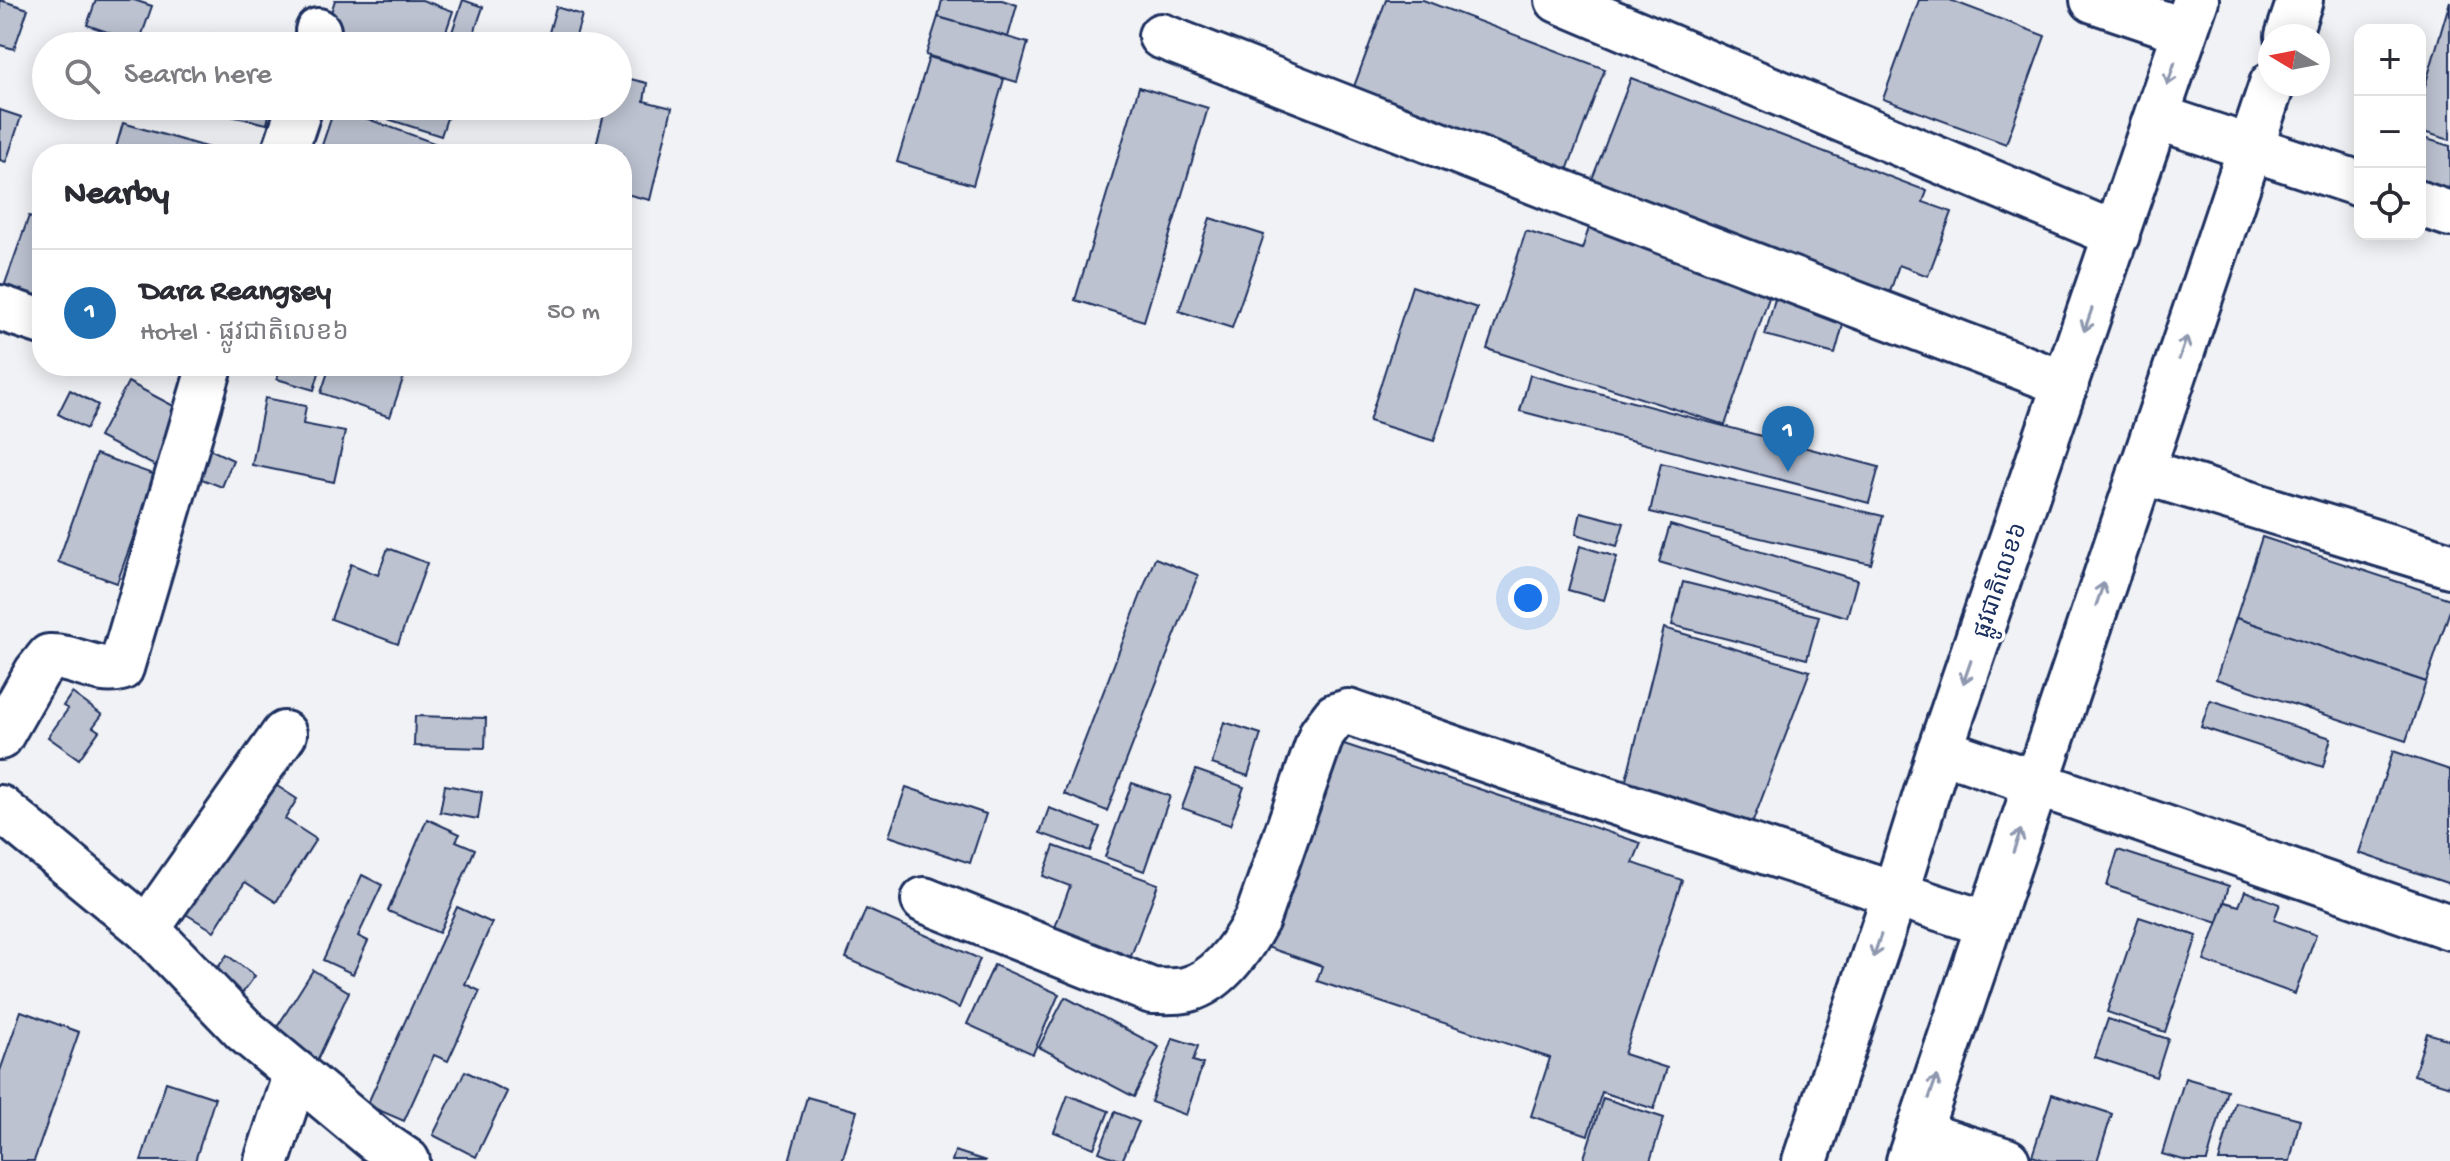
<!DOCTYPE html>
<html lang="en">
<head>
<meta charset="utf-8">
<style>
  body { margin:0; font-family:"Gochi Hand","Noto Sans Khmer",sans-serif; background:#f7f7f7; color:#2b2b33 }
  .controls { position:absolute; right:24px; top:24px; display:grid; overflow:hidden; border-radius:16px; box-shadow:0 4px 20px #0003 }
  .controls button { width:72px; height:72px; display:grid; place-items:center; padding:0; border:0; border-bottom:2px solid #e1e1e2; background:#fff; color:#2b2b33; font:40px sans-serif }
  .compass { position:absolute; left:2258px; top:24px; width:72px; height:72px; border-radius:50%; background:#fff; box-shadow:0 4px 20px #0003; rotate:280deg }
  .you { position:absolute; left:1528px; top:598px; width:28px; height:28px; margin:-20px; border:6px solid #fff; border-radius:50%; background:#1a73e8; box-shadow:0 0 0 12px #1a73e833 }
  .badge { display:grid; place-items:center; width:52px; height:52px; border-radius:50%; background:#1f6fb2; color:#fff; font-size:26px; font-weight:700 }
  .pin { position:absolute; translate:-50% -66px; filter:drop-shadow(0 2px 4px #0008) }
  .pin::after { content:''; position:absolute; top:42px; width:28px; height:24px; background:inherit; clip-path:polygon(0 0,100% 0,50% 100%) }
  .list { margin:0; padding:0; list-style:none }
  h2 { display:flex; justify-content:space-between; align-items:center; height:104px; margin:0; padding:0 32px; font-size:34px }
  h2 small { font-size:26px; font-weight:400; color:#7c7c81 }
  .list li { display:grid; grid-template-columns:52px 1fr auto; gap:24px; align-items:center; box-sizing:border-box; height:128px; padding:0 32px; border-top:2px solid #e1e1e2 }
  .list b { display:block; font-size:30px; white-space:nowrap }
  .list p { margin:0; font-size:26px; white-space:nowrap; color:#7c7c81 }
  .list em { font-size:26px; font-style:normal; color:#7c7c81 }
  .icon { flex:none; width:44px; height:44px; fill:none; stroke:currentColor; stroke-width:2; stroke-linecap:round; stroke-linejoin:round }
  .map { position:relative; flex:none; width:2450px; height:1161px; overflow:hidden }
  .search { position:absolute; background:#fff; box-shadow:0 4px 20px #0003; left:32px; top:32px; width:600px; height:88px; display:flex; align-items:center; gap:20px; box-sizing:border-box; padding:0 28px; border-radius:44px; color:#7c7c81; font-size:30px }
  .panel { position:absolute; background:#fff; box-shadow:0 4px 20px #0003; left:32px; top:144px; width:600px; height:232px; border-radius:32px }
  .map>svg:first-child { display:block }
</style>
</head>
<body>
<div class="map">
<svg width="2450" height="1161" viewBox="0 0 2450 1161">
  <rect width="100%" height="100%" fill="#f1f2f5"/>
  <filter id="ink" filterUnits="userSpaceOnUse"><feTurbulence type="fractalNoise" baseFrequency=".0125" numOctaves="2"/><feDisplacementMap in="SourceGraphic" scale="16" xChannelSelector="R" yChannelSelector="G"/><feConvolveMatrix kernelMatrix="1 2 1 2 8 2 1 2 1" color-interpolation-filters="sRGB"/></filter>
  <g filter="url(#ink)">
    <g fill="#bcc2d0" stroke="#1b2f5e" stroke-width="2">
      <polygon points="0,0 28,9 14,49 0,45"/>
      <polygon points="96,0 134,0 152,6 139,43 87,25"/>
      <polygon points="335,0 422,0 453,11 441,46 378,46 326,28"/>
      <polygon points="463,0 483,7 472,39 452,32"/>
      <polygon points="942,0 1002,0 1017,5 1008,37 938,17"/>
      <polygon points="1386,0 1423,0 1605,69 1566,173 1352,92"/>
      <polygon points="1919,0 1950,0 2045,36 2006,144 1883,99"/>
      <polygon points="2450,1 2450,140 2420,131 2420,103"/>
      <polygon points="556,7 582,15 574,43 548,36"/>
      <polygon points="938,17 1028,43 1017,82 926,55"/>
      <polygon points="74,32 122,46 70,46"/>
      <polygon points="216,34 266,46 213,46"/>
      <polygon points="929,57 1004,79 973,185 897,162"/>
      <polygon points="618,76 647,83 644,101 672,108 650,200 622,193 622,154 594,154 606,106 618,106"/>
      <polygon points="1631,78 1927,191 1923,202 1952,212 1928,276 1899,265 1889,295 1591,182"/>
      <polygon points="1139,87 1208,108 1144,321 1075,300"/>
      <polygon points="195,106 271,106 267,124 194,108"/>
      <polygon points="371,106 451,106 441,136 369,113"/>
      <polygon points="335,107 448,148 446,154 319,154"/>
      <polygon points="0,110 21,117 6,162 0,160"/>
      <polygon points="123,123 230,154 124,154 115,151"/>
      <polygon points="2420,137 2450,146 2450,185 2447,193 2420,185"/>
      <polygon points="29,216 42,221 42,317 0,298"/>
      <polygon points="1210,218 1264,235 1232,328 1179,311"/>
      <polygon points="1591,222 1774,283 1725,425 1487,349 1526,231 1582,249"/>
      <polygon points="1412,286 1477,308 1434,441 1369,421"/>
      <polygon points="1778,288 1848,307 1835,354 1765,335"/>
      <polygon points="238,366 271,366 268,375"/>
      <polygon points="281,366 321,366 314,390 277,379"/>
      <polygon points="330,366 386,366 405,373 390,417 321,393"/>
      <polygon points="1530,375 1879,467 1869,503 1520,411"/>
      <polygon points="128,382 185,412 157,467 99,437"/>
      <polygon points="70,390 98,405 86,429 58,414"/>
      <polygon points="265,398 306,406 303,424 345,432 334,482 252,465"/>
      <polygon points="201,445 233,460 222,487 189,474"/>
      <polygon points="96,454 164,478 152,513 143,510 117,583 58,562"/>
      <polygon points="1661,463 1883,516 1871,564 1650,512"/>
      <polygon points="1581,512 1624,523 1617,546 1576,534"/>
      <polygon points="1670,525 1857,580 1847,617 1659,562"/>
      <polygon points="2262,537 2450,599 2450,610 2426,682 2236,618"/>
      <polygon points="1580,546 1617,557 1604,600 1568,590"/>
      <polygon points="388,548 427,563 398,644 331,619 351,564 378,575"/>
      <polygon points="1155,558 1198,575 1107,811 1064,794"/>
      <polygon points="1683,582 1819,616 1807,659 1672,625"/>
      <polygon points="2236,618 2426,682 2406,741 2216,679"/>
      <polygon points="1664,628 1810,671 1752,824 1625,784"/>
      <polygon points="72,693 102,715 93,727 99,731 79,759 48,737 68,709 63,706"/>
      <polygon points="2210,700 2331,738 2323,767 2201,727"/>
      <polygon points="415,716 486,718 485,748 414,746"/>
      <polygon points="1224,722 1261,734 1248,776 1212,764"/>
      <polygon points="1329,739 1641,843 1633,863 1682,880 1624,1054 1667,1068 1654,1109 1602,1092 1588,1135 1531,1116 1550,1058 1317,981 1322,966 1261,945"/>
      <polygon points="2393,751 2450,770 2450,884 2359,853"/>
      <polygon points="1196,770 1244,787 1230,825 1182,808"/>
      <polygon points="268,780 297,799 285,819 316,839 276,902 245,882 214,931 184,913"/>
      <polygon points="1132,783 1170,796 1144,871 1105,857"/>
      <polygon points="445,785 482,792 478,819 440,812"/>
      <polygon points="906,787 986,814 970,863 889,836"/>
      <polygon points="1049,808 1100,827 1090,851 1040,833"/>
      <polygon points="427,819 460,834 456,841 475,849 439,933 388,911"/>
      <polygon points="1054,846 1158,884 1125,972 1049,944 1070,886 1043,876"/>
      <polygon points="2118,850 2229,886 2218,923 2107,886"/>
      <polygon points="362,875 382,885 358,936 368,941 353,974 323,960"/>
      <polygon points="2245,891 2280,904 2274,920 2316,935 2295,994 2204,961 2225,902 2239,906"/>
      <polygon points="457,907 492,923 465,984 480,991 448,1061 434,1055 404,1121 367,1105"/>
      <polygon points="866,909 980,959 959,1008 846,958"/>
      <polygon points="2139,917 2197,936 2165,1032 2107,1012"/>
      <polygon points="227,955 255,976 237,1000 209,980"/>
      <polygon points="994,965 1059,994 1033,1054 967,1024"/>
      <polygon points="313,970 349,992 316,1063 274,1032"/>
      <polygon points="1065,997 1159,1047 1134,1097 1039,1047"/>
      <polygon points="21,1011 79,1032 34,1161 0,1161 0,1071"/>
      <polygon points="2108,1019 2168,1039 2156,1077 2095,1057"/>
      <polygon points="2427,1033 2450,1040 2450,1086 2414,1075"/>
      <polygon points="1173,1038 1198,1046 1193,1061 1203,1064 1186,1115 1151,1102"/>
      <polygon points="465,1071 507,1092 476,1157 433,1135"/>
      <polygon points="2185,1078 2227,1090 2207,1161 2187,1161 2162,1154"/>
      <polygon points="166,1082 215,1098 195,1161 141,1161"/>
      <polygon points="2052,1094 2112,1114 2097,1161 2048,1161 2032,1156"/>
      <polygon points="1068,1095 1109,1111 1094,1148 1054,1132"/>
      <polygon points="807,1097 857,1111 842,1161 789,1161"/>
      <polygon points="1603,1098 1664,1118 1650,1161 1583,1161"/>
      <polygon points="2235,1102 2300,1119 2290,1161 2219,1161"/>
      <polygon points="1115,1112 1139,1122 1122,1161 1099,1152"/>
      <polygon points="955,1151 986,1161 952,1161"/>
    </g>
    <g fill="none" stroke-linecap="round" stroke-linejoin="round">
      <defs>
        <g id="minor">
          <polyline points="1558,0 2117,235"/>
          <polyline points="2093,0 2185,31"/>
          <polyline points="318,31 319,46"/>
          <polyline points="1161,36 1587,202 2066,384"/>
          <polyline points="2157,117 2360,184"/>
          <polyline points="284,154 300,106"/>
          <polyline points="2420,204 2450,214"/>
          <polyline points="0,308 42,322"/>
          <polyline points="2141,471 2450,565"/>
          <path d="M0,737L37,672L49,657C74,656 99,675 121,668L210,366"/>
          <polyline points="1940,750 2450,927"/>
          <polyline points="0,808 147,929 244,1030 376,1140 407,1161"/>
          <path d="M924,900L1152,991C1163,991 1175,992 1185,990C1218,983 1242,947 1257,919L1322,733L1335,716L1348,712L1522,772L1988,924"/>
          <polyline points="147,929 284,734"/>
          <polyline points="1918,1133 2007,1161"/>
          <polyline points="267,1161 296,1073"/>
        </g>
        <g id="major">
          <polyline points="2288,36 2300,0"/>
          <polyline points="1805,1161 1895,894 1940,750 2196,0"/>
          <polyline points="1909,1161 2272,84"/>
        </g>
      </defs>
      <use href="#minor" stroke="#1b2f5e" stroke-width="50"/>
      <use href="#major" stroke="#1b2f5e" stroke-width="50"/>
      <use href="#minor" stroke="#fff" stroke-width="44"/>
      <use href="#major" stroke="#fff" stroke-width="44"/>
    </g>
    <defs><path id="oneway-shaft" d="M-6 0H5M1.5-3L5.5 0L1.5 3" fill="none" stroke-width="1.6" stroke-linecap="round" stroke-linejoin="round" transform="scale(2)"/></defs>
    <g stroke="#8d97ae">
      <use href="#oneway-shaft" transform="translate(2171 74) rotate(108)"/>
      <use href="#oneway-shaft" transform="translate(2088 320) rotate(109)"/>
      <use href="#oneway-shaft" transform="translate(2183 348) rotate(-71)"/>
      <use href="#oneway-shaft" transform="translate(2100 594) rotate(-71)"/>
      <use href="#oneway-shaft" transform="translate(1967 672) rotate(109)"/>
      <use href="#oneway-shaft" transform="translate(2017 841) rotate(-71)"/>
      <use href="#oneway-shaft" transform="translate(1877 946) rotate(109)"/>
      <use href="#oneway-shaft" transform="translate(1933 1087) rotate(-71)"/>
    </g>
  </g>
  <g text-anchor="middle" stroke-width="7" stroke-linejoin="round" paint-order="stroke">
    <g font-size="24" fill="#1b2f5e" stroke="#fff">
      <text transform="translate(1999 580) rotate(-71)" y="8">ផ្លូវជាតិលេខ៦</text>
    </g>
  </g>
</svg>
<div class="controls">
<button>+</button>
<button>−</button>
<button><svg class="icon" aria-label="locate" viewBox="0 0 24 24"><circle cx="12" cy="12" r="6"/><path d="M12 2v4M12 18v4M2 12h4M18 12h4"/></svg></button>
</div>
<svg class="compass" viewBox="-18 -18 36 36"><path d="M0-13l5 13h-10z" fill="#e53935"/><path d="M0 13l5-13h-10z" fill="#7c7c81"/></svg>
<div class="you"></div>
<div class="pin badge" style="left:1788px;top:472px">1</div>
<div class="search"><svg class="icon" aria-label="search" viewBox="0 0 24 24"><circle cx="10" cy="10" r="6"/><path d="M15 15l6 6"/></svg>Search here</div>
<section class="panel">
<h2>Nearby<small></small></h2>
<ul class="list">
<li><span class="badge">1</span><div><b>Dara Reangsey</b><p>Hotel · ផ្លូវជាតិលេខ៦</p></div><em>50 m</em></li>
</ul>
</section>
</div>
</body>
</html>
